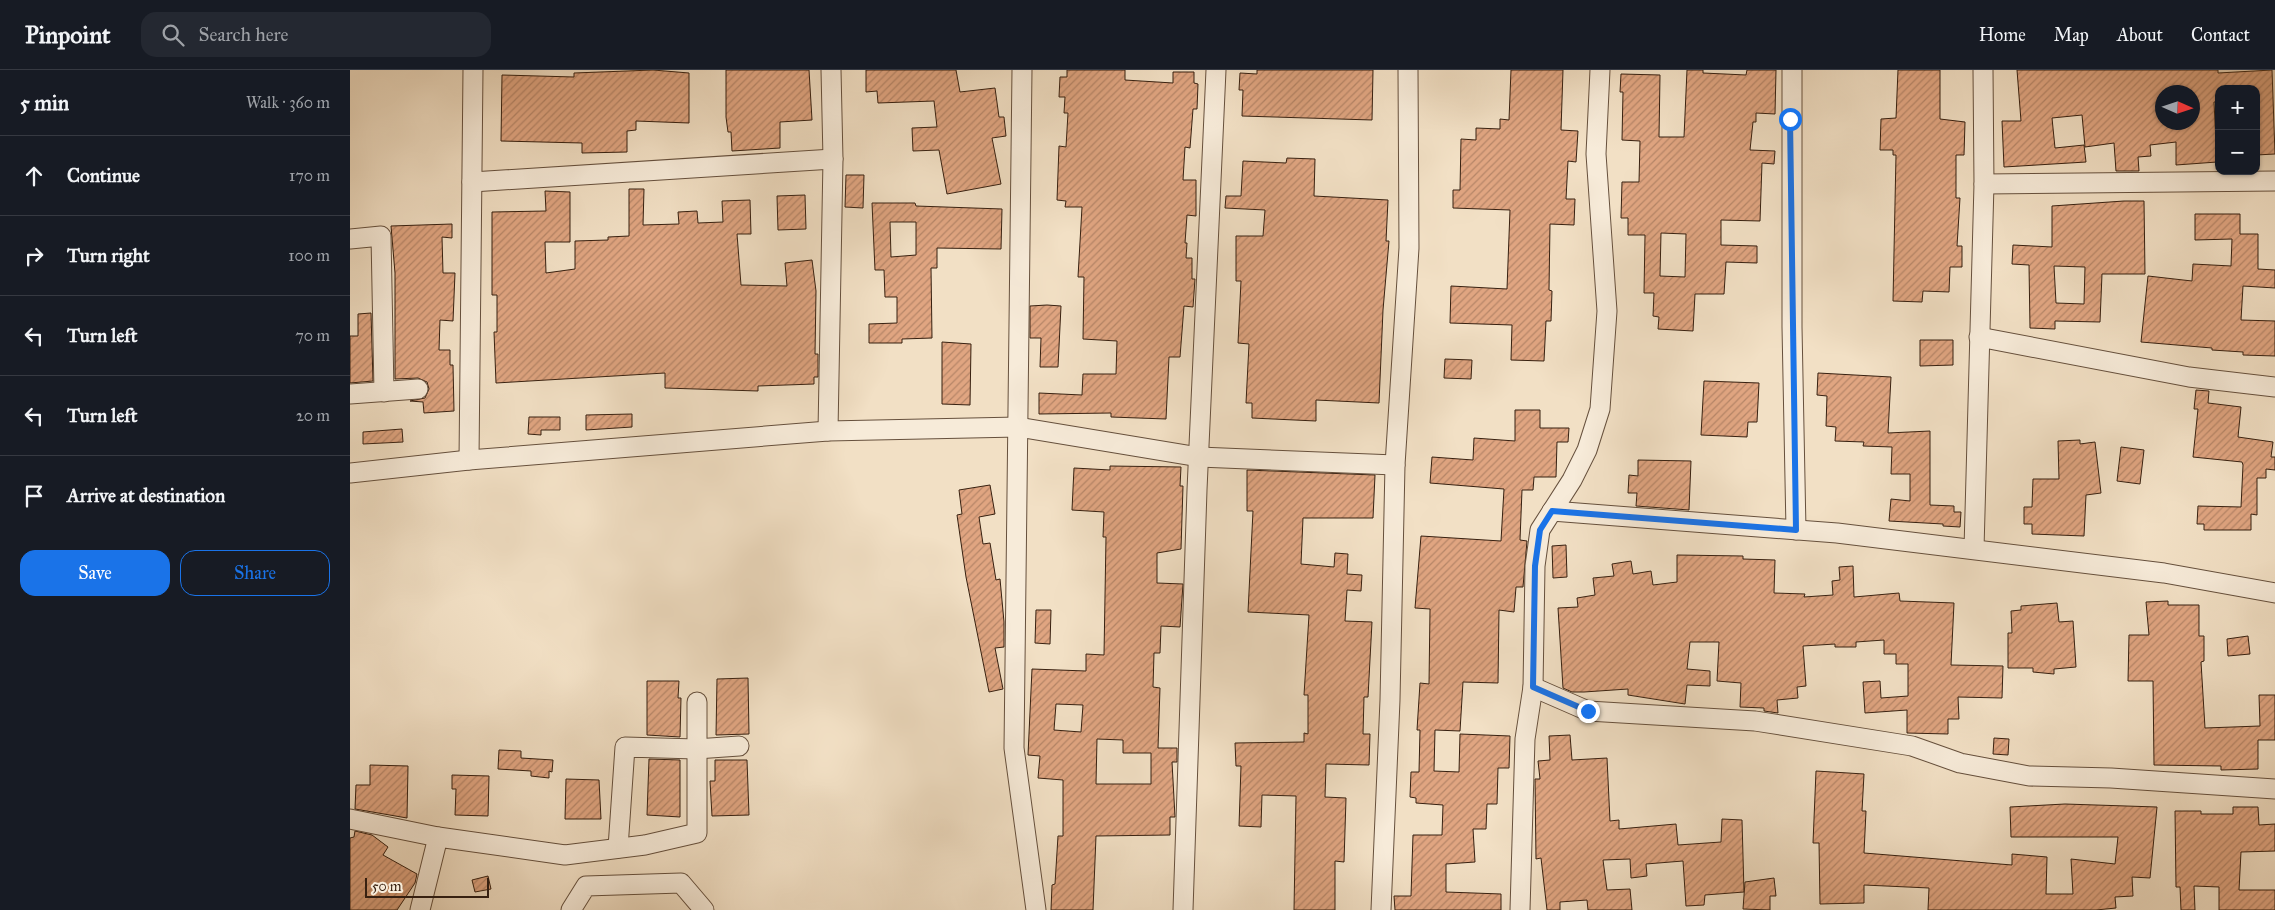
<!DOCTYPE html>
<html lang="en">
<head>
<meta charset="utf-8">
<style>
  body { margin:0; font-family:"IM FELL Great Primer",serif; background:#242831; color:#f1f3f6 }
  .controls { position:absolute; right:15px; top:15px; display:grid; overflow:hidden; border-radius:10px; box-shadow:0 1px 4px #0004 }
  .controls button { width:45px; height:45px; display:grid; place-items:center; padding:0; border:0; border-bottom:1px solid #363941; background:#171b24; color:#f1f3f6; font:25px sans-serif }
  .compass { position:absolute; left:1805px; top:15px; width:45px; height:45px; border-radius:50%; background:#171b24; box-shadow:0 1px 4px #0004; rotate:93deg }
  .scale { position:absolute; left:15px; bottom:12px; width:124px; box-sizing:border-box; padding-left:5px; border:2px solid #372010; border-top:0; font-size:14px; line-height:18px; white-space:nowrap; color:#372010; -webkit-text-stroke:4px #f7ebd9; paint-order:stroke }
  .stop { position:absolute; width:15px; height:15px; margin:-11px; border:4px solid #1a73e8; border-radius:50%; background:#fff }
  .stop.end { background:#1a73e8; border-color:#fff; box-shadow:0 1px 5px #0008 }
  .list { margin:0; padding:0; list-style:none }
  h2 { display:flex; justify-content:space-between; align-items:center; height:65px; margin:0; padding:0 20px; font-size:21px }
  h2 small { font-size:16px; font-weight:400; color:#9ea1a6 }
  .list li { display:grid; grid-template-columns:32px 1fr auto; gap:15px; align-items:center; box-sizing:border-box; height:80px; padding:0 20px; border-top:1px solid #363941 }
  .list b { display:block; font-size:19px; white-space:nowrap }
  .list em { font-size:16px; font-style:normal; color:#9ea1a6 }
  .actions { display:flex; gap:10px; padding:15px 20px }
  .actions a { flex:1; padding:11px 0; border:1px solid #1a73e8; border-radius:15px; text-align:center; font-size:18px; color:#1a73e8 }
  .actions .main { background:#1a73e8; color:#fff }
  .icon { flex:none; width:28px; height:28px; fill:none; stroke:currentColor; stroke-width:2; stroke-linecap:round; stroke-linejoin:round }
  .map { position:relative; flex:none; width:1925px; height:840px; overflow:hidden }
  header { display:flex; align-items:center; gap:30px; box-sizing:border-box; height:70px; padding:0 25px; background:#171b24; border-bottom:1px solid #363941 }
  header strong { font-size:24px }
  nav { display:flex; gap:28px; margin-inline-start:auto; font-size:18px }
  .search { width:350px; height:45px; background:#242831; display:flex; align-items:center; gap:12px; box-sizing:border-box; padding:0 18px; border-radius:15px; color:#9ea1a6; font-size:19px }
  main { display:flex }
  aside { flex:1; background:#171b24 }
  .map>svg:first-child { display:block }
</style>
</head>
<body>
<header>
<strong>Pinpoint</strong>
<div class="search"><svg class="icon" aria-label="search" viewBox="0 0 24 24"><circle cx="10" cy="10" r="6"/><path d="M15 15l6 6"/></svg>Search here</div>
<nav><a>Home</a><a>Map</a><a>About</a><a>Contact</a></nav>
</header>
<main>
<aside>
<h2>5 min<small>Walk · 360 m</small></h2>
<ul class="list">
<li><svg class="icon" aria-label="ahead" viewBox="0 0 24 24"><path d="M12 20V5M6 11l6-6 6 6"/></svg><div><b>Continue</b></div><em>170 m</em></li>
<li><svg class="icon" aria-label="right" viewBox="0 0 24 24"><path d="M7 20v-9h11M14 6l5 5-5 5"/></svg><div><b>Turn right</b></div><em>100 m</em></li>
<li><svg class="icon" aria-label="left" viewBox="0 0 24 24"><path d="M17 20v-9H6M10 6l-5 5 5 5"/></svg><div><b>Turn left</b></div><em>70 m</em></li>
<li><svg class="icon" aria-label="left" viewBox="0 0 24 24"><path d="M17 20v-9H6M10 6l-5 5 5 5"/></svg><div><b>Turn left</b></div><em>20 m</em></li>
<li><svg class="icon" aria-label="arrive" viewBox="0 0 24 24"><path d="M6 21V4h12l-3 4 3 4H6"/></svg><div><b>Arrive at destination</b></div></li>
</ul>
<div class="actions"><a class="main">Save</a><a>Share</a></div>
</aside>
<div class="map">
<svg width="1925" height="840" viewBox="0 0 1925 840">
  <defs>
    <pattern id="building-hatch" width="6" height="6" patternUnits="userSpaceOnUse" patternTransform="scale(1.25)"><rect width="6" height="6" fill="#e0a581"/><path d="M-1 1l2-2M0 6l6-6M5 7l2-2" fill="none" stroke="#b68668"/></pattern>
  </defs>
  <rect width="100%" height="100%" fill="#f2e0c5"/>
  <filter id="stains"><feTurbulence type="fractalNoise" baseFrequency=".004" numOctaves="4"/><feColorMatrix values="0 0 0 0 .2 0 0 0 0 .09 0 0 0 0 .02 0 0 0 .5 -.17"/></filter>
  <radialGradient id="worn" r=".72"><stop offset=".6" stop-color="#630" stop-opacity="0"/><stop offset="1" stop-color="#630" stop-opacity=".3"/></radialGradient>
  <g fill="url(#building-hatch)" stroke="#372010" fill-rule="evenodd">
    <polygon points="303,0 339,3 339,53 286,51 286,60 277,61 277,82 232,83 232,73 151,71 152,5 224,7 224,3"/>
    <polygon points="376,0 459,0 462,50 430,52 430,78 382,81 381,62 378,62 376,47"/>
    <polygon points="516,0 606,0 610,22 645,18 649,47 654,47 656,66 642,68 651,114 597,124 589,80 563,81 562,58 587,57 584,31 528,33 527,21 516,22"/>
    <polygon points="717,0 775,0 775,10 823,13 823,2 844,2 844,13 848,14 847,39 843,39 840,78 835,77 833,110 846,110 846,146 837,145 835,173 837,173 836,188 842,188 842,209 845,209 843,237 834,236 830,287 819,287 816,349 761,347 761,343 689,344 689,323 732,325 733,304 766,304 767,271 733,269 734,207 728,207 732,137 715,137 716,131 707,130 709,76 716,77 718,43 714,43 715,27 709,27 710,7 717,7"/>
    <polygon points="907,0 1023,0 1022,50 892,46 893,20 889,20 890,3 907,4"/>
    <polygon points="1161,0 1213,0 1211,60 1228,61 1226,92 1218,91 1216,129 1225,129 1224,155 1200,154 1199,220 1202,221 1201,251 1196,251 1194,291 1161,290 1162,255 1100,253 1101,216 1157,219 1160,140 1103,138 1103,120 1110,120 1111,69 1126,70 1126,58 1150,59 1150,49 1159,50"/>
    <path d="M1337,0H1353V3L1396,5L1397,0H1426L1425,44L1406,43V52H1403L1400,80L1425,81L1424,94L1412,93L1410,151L1371,150V175L1407,176V193L1376,192L1374,224H1345L1343,261L1308,259L1309,247L1303,246L1304,223H1294L1295,165H1278V148H1271L1272,112H1289L1290,71L1272,70L1273,22H1270L1271,4L1310,5L1309,67H1334ZM1311,163L1336,164L1335,207L1310,206Z"/>
    <polygon points="1548,0 1590,0 1590,49 1615,52 1614,85 1606,85 1606,128 1610,128 1607,176 1612,176 1612,197 1600,197 1599,222 1573,221 1572,232 1543,231 1546,85 1543,85 1543,80 1530,80 1531,49 1546,48"/>
    <path d="M1667,0H1868V3L1922,0L1925,84L1906,85V19H1869V32H1864L1867,92L1826,95V72L1800,75L1801,86L1788,87L1789,101H1766L1764,73L1735,77L1732,45L1702,48L1705,78L1734,75L1736,92L1654,97L1652,51H1671ZM1812,22H1842V52H1812Z"/>
    <polygon points="937,88 965,89 964,126 1038,130 1036,171 1039,171 1033,240 1029,333 966,330 966,351 902,348 902,333 896,333 899,274 888,273 891,211 886,211 886,166 913,166 915,140 875,138 876,126 891,126 893,91 936,93"/>
    <polygon points="496,105 514,105 513,138 495,137"/>
    <polygon points="279,119 294,119 293,155 329,154 328,142 347,141 348,153 373,152 372,131 400,130 401,164 387,164 391,215 437,216 435,193 462,190 466,221 465,284 468,284 468,307 464,307 464,314 408,316 408,321 315,318 315,303 146,313 144,262 147,262 147,225 142,225 142,142 196,141 195,121 220,122 220,172 195,172 196,203 225,199 225,171 258,170 258,167 279,166"/>
    <polygon points="455,125 456,159 428,160 427,126"/>
    <path d="M1774,131H1794L1795,204H1752L1750,252L1705,251V259L1680,258L1679,195L1662,194L1663,175L1702,177V136ZM1704,196L1735,197L1734,234L1706,233Z"/>
    <path d="M522,133H565L566,136L652,139L651,179L587,178V198H581L582,268L552,269V273H519V254L547,253V227H535L534,200H525ZM540,152H566V185L541,187Z"/>
    <polygon points="1845,144 1890,144 1890,164 1908,164 1908,199 1925,200 1925,218 1893,216 1891,250 1925,251 1925,286 1893,285 1893,282 1862,280 1862,278 1791,272 1798,206 1842,211 1843,194 1881,196 1882,169 1845,170"/>
    <polygon points="102,154 102,168 92,167 93,203 105,203 103,251 90,250 89,280 100,280 100,295 103,295 104,341 74,343 73,332 60,331 75,328 79,319 77,312 68,308 45,309 45,203 41,156"/>
    <polygon points="697,235 711,236 708,297 690,297 691,268 680,268 680,236"/>
    <polygon points="21,243 23,311 0,313 0,266 8,266 8,244"/>
    <polygon points="1570,270 1603,270 1603,295 1570,296"/>
    <polygon points="592,272 621,274 620,335 592,334"/>
    <polygon points="1095,289 1122,290 1121,309 1094,308"/>
    <polygon points="1468,303 1541,307 1538,363 1580,361 1580,435 1604,436 1604,442 1611,442 1610,457 1593,456 1593,454 1539,451 1541,429 1560,431 1560,404 1541,404 1542,377 1513,376 1514,372 1485,371 1486,357 1476,356 1477,326 1467,325"/>
    <polygon points="1354,311 1409,313 1407,352 1398,352 1397,367 1351,365"/>
    <polygon points="1846,320 1859,321 1858,333 1891,337 1888,367 1923,372 1921,387 1925,387 1925,400 1916,399 1916,408 1907,408 1907,445 1901,444 1901,460 1854,460 1854,454 1847,454 1848,436 1891,437 1893,395 1892,392 1843,387 1848,339 1844,339"/>
    <polygon points="1165,340 1190,340 1190,358 1219,358 1218,372 1207,372 1206,407 1184,407 1183,420 1172,420 1170,470 1177,471 1173,517 1166,517 1164,542 1149,540 1148,613 1113,612 1110,661 1085,660 1084,701 1109,702 1110,664 1160,666 1159,698 1148,698 1147,734 1137,734 1136,759 1123,759 1125,792 1096,794 1096,822 1151,824 1151,840 1045,840 1044,826 1061,826 1063,765 1092,765 1093,735 1066,733 1066,728 1060,727 1061,702 1069,702 1070,660 1067,660 1070,613 1079,614 1080,539 1065,538 1071,466 1151,471 1154,419 1080,413 1082,387 1123,390 1124,368 1165,371"/>
    <polygon points="282,344 282,357 236,360 236,345"/>
    <polygon points="179,347 210,347 210,360 191,360 191,365 178,364"/>
    <polygon points="52,359 53,372 13,374 13,362"/>
    <polygon points="1730,370 1730,374 1745,372 1751,423 1736,425 1734,466 1682,464 1682,454 1674,454 1674,437 1682,437 1683,409 1709,409 1708,371"/>
    <polygon points="1771,377 1794,380 1790,414 1767,411"/>
    <polygon points="1288,390 1341,391 1339,440 1286,436 1287,423 1278,423 1279,405 1288,406"/>
    <path d="M760,396L831,397L830,416H833L831,479L807,483V513L833,514L830,557L811,556L810,583H804L803,617L810,618L808,678H827V692H822L825,747H820V765L746,766L743,840H701L702,815L705,814L708,766H713V710L688,708L690,686L678,685L682,599L736,601V584L754,585L756,467H753L754,442L722,440L724,398L760,400ZM706,634L733,635L731,662L704,660ZM747,669L773,670V683H801V714H746Z"/>
    <polygon points="897,400 1025,405 1023,448 953,448 951,494 984,497 985,483 998,484 997,504 1012,505 1011,521 997,520 995,551 1022,552 1018,627 1014,627 1013,664 1020,664 1019,695 976,694 975,727 996,728 994,792 985,791 985,840 944,840 946,726 912,725 911,757 889,756 891,696 886,696 885,673 954,672 954,663 958,664 958,625 954,625 959,545 898,542 903,441 897,441"/>
    <polygon points="640,415 645,444 629,447 633,474 640,473 646,510 650,509 654,552 654,577 645,578 653,619 639,622 616,507 607,445 612,444 609,420"/>
    <polygon points="1216,475 1217,507 1203,508 1202,476"/>
    <polygon points="1327,485 1393,486 1393,489 1425,490 1424,523 1455,524 1454,527 1483,525 1482,511 1490,510 1489,497 1503,496 1504,527 1549,523 1550,531 1604,533 1601,595 1653,596 1652,628 1608,627 1609,649 1598,649 1598,664 1557,663 1557,640 1515,643 1513,612 1530,611 1531,628 1558,626 1558,594 1546,594 1546,584 1534,584 1534,570 1506,572 1506,577 1485,577 1485,574 1453,576 1456,616 1447,617 1448,628 1427,630 1428,643 1414,641 1414,638 1390,637 1391,613 1367,611 1369,572 1340,572 1337,599 1360,601 1360,616 1337,615 1335,634 1278,625 1278,619 1234,622 1222,622 1213,618 1208,538 1228,537 1227,528 1245,525 1243,508 1264,506 1262,494 1281,491 1283,504 1301,501 1303,515 1327,512"/>
    <polygon points="1818,531 1818,535 1849,535 1849,566 1854,566 1854,591 1851,592 1855,658 1910,656 1909,625 1925,625 1925,670 1908,670 1908,699 1871,700 1871,696 1804,695 1803,611 1778,611 1779,565 1799,565 1796,532"/>
    <polygon points="1707,533 1709,552 1723,551 1726,597 1704,599 1704,604 1683,602 1683,598 1658,598 1658,563 1662,563 1661,541 1671,540 1671,536"/>
    <polygon points="686,540 701,540 700,574 685,573"/>
    <polygon points="1898,566 1900,584 1878,586 1877,569"/>
    <polygon points="398,608 399,664 366,665 367,609"/>
    <polygon points="297,611 329,611 328,628 331,628 330,667 297,665"/>
    <polygon points="1220,665 1222,690 1257,688 1260,751 1269,750 1269,759 1326,754 1328,775 1371,772 1372,749 1392,750 1394,822 1355,825 1354,835 1336,836 1333,791 1296,794 1297,806 1281,808 1280,789 1253,790 1257,820 1280,819 1282,840 1238,840 1237,830 1210,832 1210,840 1197,840 1191,788 1186,789 1185,709 1190,709 1188,691 1200,690 1199,666"/>
    <polygon points="1644,668 1659,669 1658,685 1643,684"/>
    <polygon points="149,680 171,681 171,688 203,690 202,702 199,701 199,708 181,706 181,701 148,699"/>
    <polygon points="299,689 330,690 330,747 297,745"/>
    <polygon points="365,690 397,690 399,745 362,746 360,711 365,711"/>
    <polygon points="20,695 58,696 57,748 5,739 6,715 20,715"/>
    <polygon points="1466,701 1514,704 1512,741 1516,741 1514,783 1662,795 1662,784 1697,787 1696,824 1723,824 1721,789 1765,794 1768,767 1661,767 1660,737 1715,734 1807,737 1800,808 1782,807 1783,826 1765,827 1766,838 1746,840 1578,840 1579,818 1514,815 1514,833 1470,834 1469,773 1463,773"/>
    <polygon points="102,705 139,706 138,746 105,745 106,719 102,719"/>
    <polygon points="216,709 249,710 251,749 215,749"/>
    <polygon points="1883,737 1908,737 1909,755 1925,754 1925,781 1891,782 1889,820 1925,820 1925,840 1869,840 1869,817 1844,816 1845,840 1831,840 1830,817 1826,817 1825,741 1851,741 1851,744 1883,744"/>
    <polygon points="5,761 22,765 38,777 33,785 67,804 65,813 47,840 0,840 0,768 4,767"/>
    <polygon points="138,806 141,819 125,822 122,810"/>
    <polygon points="1424,808 1426,826 1420,826 1420,840 1393,839 1395,812"/>
  </g>
  <g fill="none" stroke-linecap="round" stroke-linejoin="round">
    <defs>
      <g id="minor">
        <polyline points="672,0 664,678 686,840"/>
        <polyline points="1442,0 1442,257 1446,460"/>
        <polyline points="122,112 483,89"/>
        <polyline points="1634,114 1925,111"/>
        <polyline points="0,169 31,166 34,322"/>
        <polyline points="1629,267 1839,307 1925,317"/>
        <polyline points="0,324 68,319"/>
        <polyline points="478,361 483,89 481,0"/>
        <polyline points="119,390 123,0"/>
        <polyline points="0,403 119,390 478,361 668,357 849,387 1045,395"/>
        <polyline points="1202,441 1487,463 1814,503 1925,523"/>
        <polyline points="1624,479 1634,114 1633,0"/>
        <polyline points="1183,617 1238,641 1405,651 1562,676 1610,693 1679,706 1761,708 1925,719"/>
        <polyline points="0,749 88,767"/>
        <polyline points="268,778 275,677 346,679 389,676"/>
        <polyline points="70,840 88,767 215,785 295,775 347,763 347,632"/>
        <polyline points="221,840 236,816 331,813 354,840"/>
        <polyline points="833,840 847,420 866,0"/>
        <polyline points="1031,840 1040,630 1045,395 1059,178 1058,0"/>
        <polyline points="1170,840 1175,669 1183,617 1185,496 1190,460 1222,410 1237,380 1250,339 1257,241 1246,84 1250,0"/>
      </g>
    </defs>
    <use href="#minor" stroke="#66503d" stroke-width="21"/>
    <use href="#minor" stroke="#f7ebd9" stroke-width="19"/>
  </g>
  <g fill="none" stroke-linecap="round" stroke-linejoin="round">
    <polyline stroke="#1a73e8" stroke-width="6" points="1238,641 1183,617 1185,496 1190,460 1202,441 1446,460 1440,49"/>
  </g>
  <rect width="100%" height="100%" filter="url(#stains)"/>
  <rect width="100%" height="100%" fill="url(#worn)"/>
</svg>
<div class="controls">
<button>+</button>
<button>−</button>
</div>
<svg class="compass" viewBox="-18 -18 36 36"><path d="M0-13l5 13h-10z" fill="#e53935"/><path d="M0 13l5-13h-10z" fill="#9ea1a6"/></svg>
<div class="scale">50 m</div>
<div class="stop" style="left:1440px;top:49px"></div>
<div class="stop end" style="left:1238px;top:641px"></div>
</div>
</main>
</body>
</html>
